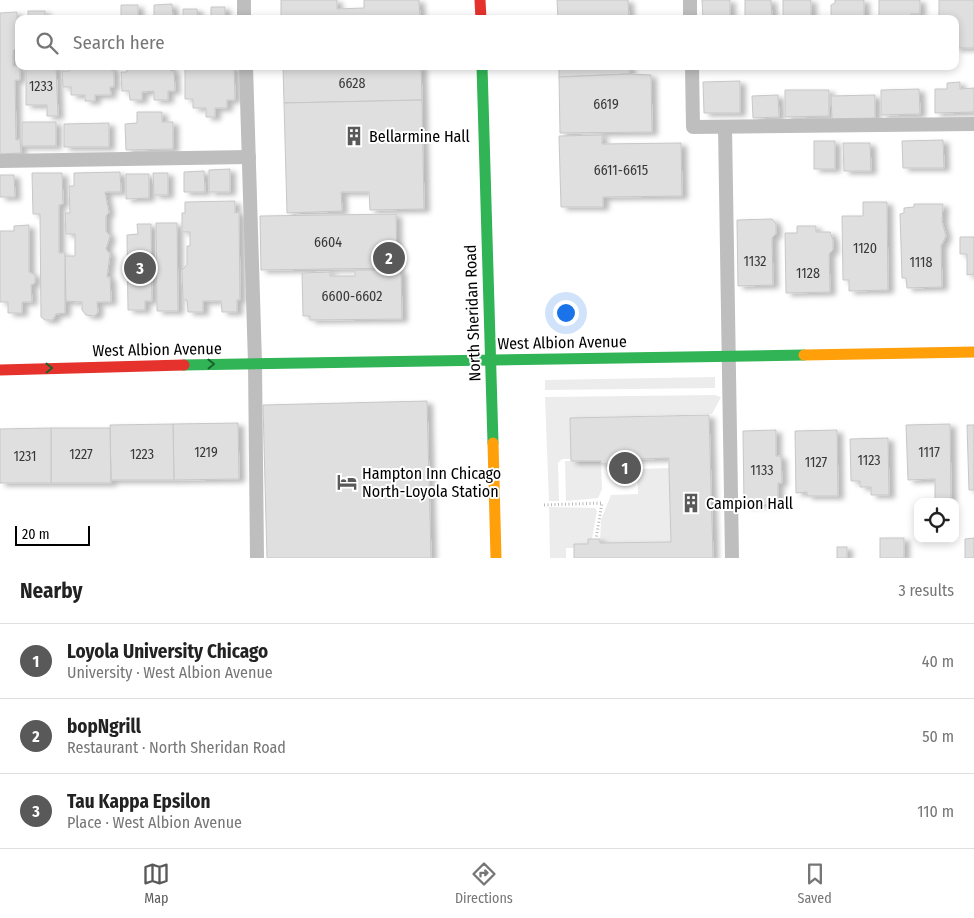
<!DOCTYPE html>
<html lang="en">
<head>
<meta charset="utf-8">
<style>
  body { margin:0; font-family:"Fira Sans Condensed",sans-serif; background:#f2f2f2; color:#222 }
  .controls { position:absolute; right:15px; bottom:15px; display:grid; overflow:hidden; border-radius:10px; box-shadow:0 2px 8px #0003 }
  .controls button { width:45px; height:45px; display:grid; place-items:center; padding:0; border:0; border-bottom:1px solid #e0e0e0; background:#fff; color:#222; font:25px sans-serif }
  .scale { position:absolute; left:15px; bottom:12px; width:75px; box-sizing:border-box; padding-left:5px; border:2px solid #000; border-top:0; font-size:14px; line-height:18px; white-space:nowrap; color:#000; -webkit-text-stroke:4px #fff; paint-order:stroke }
  .you { position:absolute; left:565px; top:312px; width:18px; height:18px; margin:-12px; border:4px solid #fff; border-radius:50%; background:#1a73e8; box-shadow:0 0 0 8px #1a73e833 }
  .badge { display:grid; place-items:center; width:32px; height:32px; border-radius:50%; background:#595959; color:#fff; font-size:16px; font-weight:700 }
  .pin { position:absolute; translate:-50% -50%; border:2px solid #fff; box-shadow:0 1px 5px #0006 }
  .list { margin:0; padding:0; list-style:none }
  h2 { display:flex; justify-content:space-between; align-items:center; height:65px; margin:0; padding:0 20px; font-size:21px }
  h2 small { font-size:16px; font-weight:400; color:#767676 }
  .list li { display:grid; grid-template-columns:32px 1fr auto; gap:15px; align-items:center; box-sizing:border-box; height:75px; padding:0 20px; border-top:1px solid #e0e0e0 }
  .list b { display:block; font-size:19px; white-space:nowrap }
  .list p { margin:0; font-size:16px; white-space:nowrap; color:#767676 }
  .list em { font-size:16px; font-style:normal; color:#767676 }
  .icon { flex:none; width:28px; height:28px; fill:none; stroke:currentColor; stroke-width:2; stroke-linecap:round; stroke-linejoin:round }
  .map { position:relative; flex:none; width:974px; height:558px; overflow:hidden }
  .search { position:absolute; background:#fff; box-shadow:0 2px 8px #0003; left:15px; right:15px; top:15px; height:55px; display:flex; align-items:center; gap:12px; box-sizing:border-box; padding:0 18px; border-radius:10px; color:#767676; font-size:19px }
  .sheet { height:290px; background:#fff }
  nav { display:flex; justify-content:space-around; align-items:center; box-sizing:border-box; height:70px; border-top:1px solid #e0e0e0; background:#fff; font-size:14px; color:#767676 }
  nav a { display:grid; justify-items:center; gap:2px }
  nav .on { color:#595959 }
  .map>svg:first-child { display:block }
</style>
</head>
<body>
<div class="map">
<svg width="974" height="558" viewBox="0 0 974 558">
  <defs>
    <filter id="shadow"><feDropShadow dx="5.5" dy="3" stdDeviation="2.5" flood-color="#0004"/></filter>
  </defs>
  <rect width="100%" height="100%" fill="#fff"/>
  <g fill="#ececec">
    <polygon points="715,377 715,388 545,390 545,380"/>
    <polygon points="715,395 721,397 712,414 570,418 571,459 562,459 558,463 559,501 549,501 545,397"/>
    <polygon points="565,461 601,461 602,489 598,498 566,501"/>
    <polygon points="669,468 671,542 600,543 601,520 611,495 638,494 637,469"/>
    <polygon points="549,507 595,508 597,511 592,539 588,544 574,544 574,548 566,548 566,558 550,558"/>
  </g>
  <g fill="#dfdfdf" stroke="#c7c7c7" filter="url(#shadow)">
    <polygon points="281,0 337,0 337,9 364,8 364,0 419,0 420,19 281,19"/>
    <polygon points="557,0 628,0 629,19 558,19"/>
    <polygon points="702,0 730,0 730,19 703,19"/>
    <polygon points="745,0 771,0 772,19 745,19"/>
    <rect x="783" y="0" width="28" height="19"/>
    <polygon points="835,0 864,0 864,19 835,19 831,14 831,5 835,3"/>
    <polygon points="879,0 920,0 920,14 911,14 911,19 879,19"/>
    <polygon points="939,0 974,0 974,48 955,48 955,19 939,19"/>
    <polygon points="172,4 173,19 121,19 121,5 138,5 138,17 154,17 154,5"/>
    <polygon points="211,7 225,7 225,18 233,19 176,19 183,19 183,9 197,9 198,18 211,18"/>
    <rect x="28" y="11" width="17" height="8"/>
    <polygon points="17,12 18,46 13,51 13,66 20,66 20,80 15,80 16,140 20,139 21,153 0,154 0,13"/>
    <polygon points="26,66 56,66 58,116 47,116 47,105 26,105"/>
    <polygon points="69,66 111,66 111,70 114,70 114,87 110,87 111,95 95,95 95,101 85,101 85,95 71,95 71,87 63,87 62,71 69,71"/>
    <polygon points="126,66 170,66 170,70 174,71 175,91 168,91 168,100 154,100 154,91 142,92 142,100 130,100 129,91 122,91 121,72 127,72"/>
    <polygon points="185,66 234,66 235,100 227,100 227,108 215,108 215,117 206,117 206,108 193,108 193,99 185,99"/>
    <polygon points="283,66 421,66 422,100 284,103"/>
    <polygon points="559,66 629,66 630,74 559,77"/>
    <polygon points="630,74 651,75 652,132 560,133 559,77"/>
    <polygon points="740,81 740,113 704,113 703,82"/>
    <polygon points="960,82 960,89 974,88 974,112 935,113 935,89 947,89 947,83"/>
    <polygon points="919,89 920,114 881,115 881,90"/>
    <polygon points="785,90 829,90 829,116 785,117"/>
    <polygon points="778,95 779,117 753,118 752,96"/>
    <polygon points="875,95 875,118 832,119 831,96"/>
    <polygon points="422,100 424,209 370,210 369,192 341,192 342,211 287,213 284,103"/>
    <polygon points="137,112 162,112 162,122 173,122 173,149 126,150 125,124 137,123"/>
    <rect x="22" y="122" width="34" height="24"/>
    <polygon points="109,123 109,147 64,147 64,124"/>
    <polygon points="602,135 602,144 681,143 682,196 603,197 603,207 561,207 559,136"/>
    <polygon points="943,140 944,168 903,168 902,141"/>
    <rect x="814" y="141" width="21" height="28"/>
    <polygon points="843,143 870,143 871,171 844,171"/>
    <polygon points="230,169 230,192 209,192 209,170"/>
    <polygon points="204,171 205,192 184,192 184,172"/>
    <polygon points="120,172 121,192 105,192 109,212 106,216 106,231 110,236 106,249 110,254 107,277 110,277 111,302 97,302 98,312 95,316 86,315 82,310 82,302 66,301 65,256 75,256 75,234 66,234 65,213 70,213 69,186 74,186 74,173"/>
    <polygon points="32,173 62,173 63,204 59,205 59,253 65,253 65,313 56,314 53,320 45,320 41,317 40,214 33,214"/>
    <polygon points="153,173 168,173 168,195 154,195"/>
    <polygon points="126,174 149,174 149,198 126,199"/>
    <polygon points="0,175 14,175 15,197 0,197"/>
    <polygon points="235,201 235,213 239,212 240,300 237,300 237,312 222,312 221,301 203,301 203,312 188,312 187,300 183,300 182,270 187,265 187,246 190,246 190,232 182,232 182,213 185,213 185,202"/>
    <polygon points="863,202 887,202 888,290 849,291 849,280 843,280 842,216 863,216"/>
    <polygon points="914,204 943,204 942,221 946,236 941,246 942,287 907,288 906,278 902,278 900,214 904,213 904,208 914,207"/>
    <polygon points="396,214 397,268 261,270 260,216"/>
    <polygon points="772,219 776,224 776,234 772,238 773,285 738,286 737,220"/>
    <polygon points="156,223 177,223 178,311 157,311"/>
    <polygon points="137,224 151,224 152,301 145,301 145,310 128,310 127,235 138,234"/>
    <polygon points="29,225 29,272 35,275 35,283 31,285 32,302 22,302 22,313 8,313 8,302 0,302 0,231 14,231 14,226"/>
    <polygon points="797,226 816,226 816,232 830,232 833,240 833,250 829,254 830,292 786,293 785,233 797,233"/>
    <polygon points="960,237 974,237 974,274 967,275 967,254 960,254"/>
    <polygon points="355,270 401,270 402,319 310,320 310,316 303,316 302,273 330,272 330,276 355,276"/>
    <polygon points="427,401 431,558 267,558 263,405"/>
    <polygon points="709,415 713,558 574,558 574,544 588,544 588,539 600,539 600,543 671,542 669,468 669,458 613,460 613,464 601,464 601,461 571,461 570,418"/>
    <polygon points="238,423 239,479 174,480 173,424"/>
    <polygon points="173,424 174,480 111,480 110,425"/>
    <polygon points="950,424 951,498 935,499 935,479 908,480 906,425"/>
    <polygon points="967,425 974,425 974,490 969,490"/>
    <polygon points="51,428 110,428 111,483 51,483"/>
    <polygon points="51,428 51,483 0,483 0,429"/>
    <polygon points="776,430 776,456 781,456 782,483 778,483 778,504 744,505 743,431"/>
    <polygon points="837,430 838,496 807,496 807,492 796,493 795,431"/>
    <polygon points="888,438 889,495 871,495 871,487 860,487 860,481 851,481 850,439"/>
    <rect x="880" y="538" width="24" height="20"/>
    <polygon points="974,538 974,558 965,558 965,539"/>
    <rect x="837" y="547" width="10" height="11"/>
  </g>
  <g fill="none" stroke-linecap="round" stroke-linejoin="round">
    <polyline stroke="#b9b9b9" stroke-width="3" stroke-dasharray="1 2.5" stroke-linecap="butt" points="544,505 602,503 596,539"/>
    <g stroke="#bebebe" stroke-width="14">
      <polyline points="244,0 244,19"/>
      <polyline points="690,0 690,19"/>
      <polyline points="246,66 255,363 257,558"/>
      <polyline points="692,66 693,127 974,124"/>
      <polyline points="725,127 732,558"/>
      <polyline points="0,161 249,157"/>
    </g>
    <g stroke="#30b455" stroke-width="11">
      <polyline points="482,66 493,443"/>
      <polyline points="184,365 804,355"/>
    </g>
    <g stroke="#ff9f0a" stroke-width="11">
      <polyline points="804,355 974,352"/>
      <polyline points="493,443 496,558"/>
    </g>
    <g stroke="#e5322d" stroke-width="11">
      <polyline points="480,0 481,19"/>
      <polyline points="0,370 184,365"/>
    </g>
  </g>
  <defs><path id="oneway-chevron" d="M-2-3.5L2.5 0L-2 3.5" fill="none" stroke-width="1.6" stroke-linecap="round" stroke-linejoin="round" transform="scale(1.25)"/></defs>
  <g stroke="#1a632f">
    <use href="#oneway-chevron" transform="translate(211 364) rotate(-1)"/>
    <use href="#oneway-chevron" transform="translate(49 368) rotate(-1)"/>
  </g>
  <defs>
    <symbol id="building-bare" viewBox="-9 -9 18 18"><path d="M-4-6H4V6H1V3H-1V6H-4ZM-2.5-4.3h1.7v1.8h-1.7ZM.8-4.3h1.7v1.8H.8ZM-2.5-1h1.7V.8h-1.7ZM.8-1h1.7V.8H.8Z" fill="#595959" stroke="#fff" stroke-width="2.5" paint-order="stroke"/></symbol>
    <symbol id="hotel-bare" viewBox="-9 -9 18 18"><path d="M-6-4.5h1.5V1H6V5H4.5V3h-9V5H-6ZM-4 0a1.8 1.8 0 1 1 3.6 0ZM.5 0V-2.5h3Q6-2.5 6 0Z" fill="#595959" stroke="#fff" stroke-width="2.5" paint-order="stroke"/></symbol>
  </defs>
  <g fill-rule="evenodd">
    <use href="#building-bare" x="340" y="122" width="28" height="28"/>
    <use href="#hotel-bare" x="333" y="468" width="28" height="28"/>
    <use href="#building-bare" x="677" y="489" width="28" height="28"/>
  </g>
  <g text-anchor="middle" stroke-width="4" stroke-linejoin="round" paint-order="stroke">
    <g font-size="14" fill="#383838">
      <text x="352" y="88">6628</text>
      <text x="41" y="91">1233</text>
      <text x="606" y="109">6619</text>
      <text x="621" y="175">6611-6615</text>
      <text x="328" y="247">6604</text>
      <text x="865" y="253">1120</text>
      <text x="755" y="266">1132</text>
      <text x="921" y="267">1118</text>
      <text x="808" y="278">1128</text>
      <text x="352" y="301">6600-6602</text>
      <text x="206" y="457">1219</text>
      <text x="929" y="457">1117</text>
      <text x="81" y="459">1227</text>
      <text x="142" y="459">1223</text>
      <text x="25" y="461">1231</text>
      <text x="869" y="465">1123</text>
      <text x="816" y="467">1127</text>
      <text x="762" y="475">1133</text>
    </g>
    <g font-size="16" fill="#000" stroke="#fff" text-anchor="start">
      <text x="369" y="142">Bellarmine Hall</text>
      <text x="362" y="479">Hampton Inn Chicago<tspan x="362" dy="18">North-Loyola Station</tspan></text>
      <text x="706" y="509">Campion Hall</text>
    </g>
    <g font-size="16" fill="#000" stroke="#fff">
      <text transform="translate(472 313) rotate(-92)" y="6">North Sheridan Road</text>
      <text transform="translate(562 342) rotate(-1)" y="6">West Albion Avenue</text>
      <text transform="translate(157 349) rotate(-1)" y="6">West Albion Avenue</text>
    </g>
  </g>
</svg>
<div class="controls">
<button><svg class="icon" aria-label="locate" viewBox="0 0 24 24"><circle cx="12" cy="12" r="6"/><path d="M12 2v4M12 18v4M2 12h4M18 12h4"/></svg></button>
</div>
<div class="scale">20 m</div>
<div class="you"></div>
<div class="pin badge" style="left:625px;top:468px">1</div>
<div class="pin badge" style="left:389px;top:258px">2</div>
<div class="pin badge" style="left:140px;top:268px">3</div>
<div class="search"><svg class="icon" aria-label="search" viewBox="0 0 24 24"><circle cx="10" cy="10" r="6"/><path d="M15 15l6 6"/></svg>Search here</div>
</div>
<section class="sheet">
<h2>Nearby<small>3 results</small></h2>
<ul class="list">
<li><span class="badge">1</span><div><b>Loyola University Chicago</b><p>University · West Albion Avenue</p></div><em>40 m</em></li>
<li><span class="badge">2</span><div><b>bopNgrill</b><p>Restaurant · North Sheridan Road</p></div><em>50 m</em></li>
<li><span class="badge">3</span><div><b>Tau Kappa Epsilon</b><p>Place · West Albion Avenue</p></div><em>110 m</em></li>
</ul>
</section>
<nav>
<a class="on"><svg class="icon" aria-label="map" viewBox="0 0 24 24"><path d="M3 6l6-2 6 2 6-2v14l-6 2-6-2-6 2zM9 4v14M15 6v14"/></svg>Map</a>
<a><svg class="icon" aria-label="directions" viewBox="0 0 24 24"><path d="M12 3l9 9-9 9-9-9zM9 14v-3h6M13 9l2 2-2 2"/></svg>Directions</a>
<a><svg class="icon" aria-label="saved" viewBox="0 0 24 24"><path d="M7 4h10v16l-5-4-5 4z"/></svg>Saved</a>
</nav>
</body>
</html>
